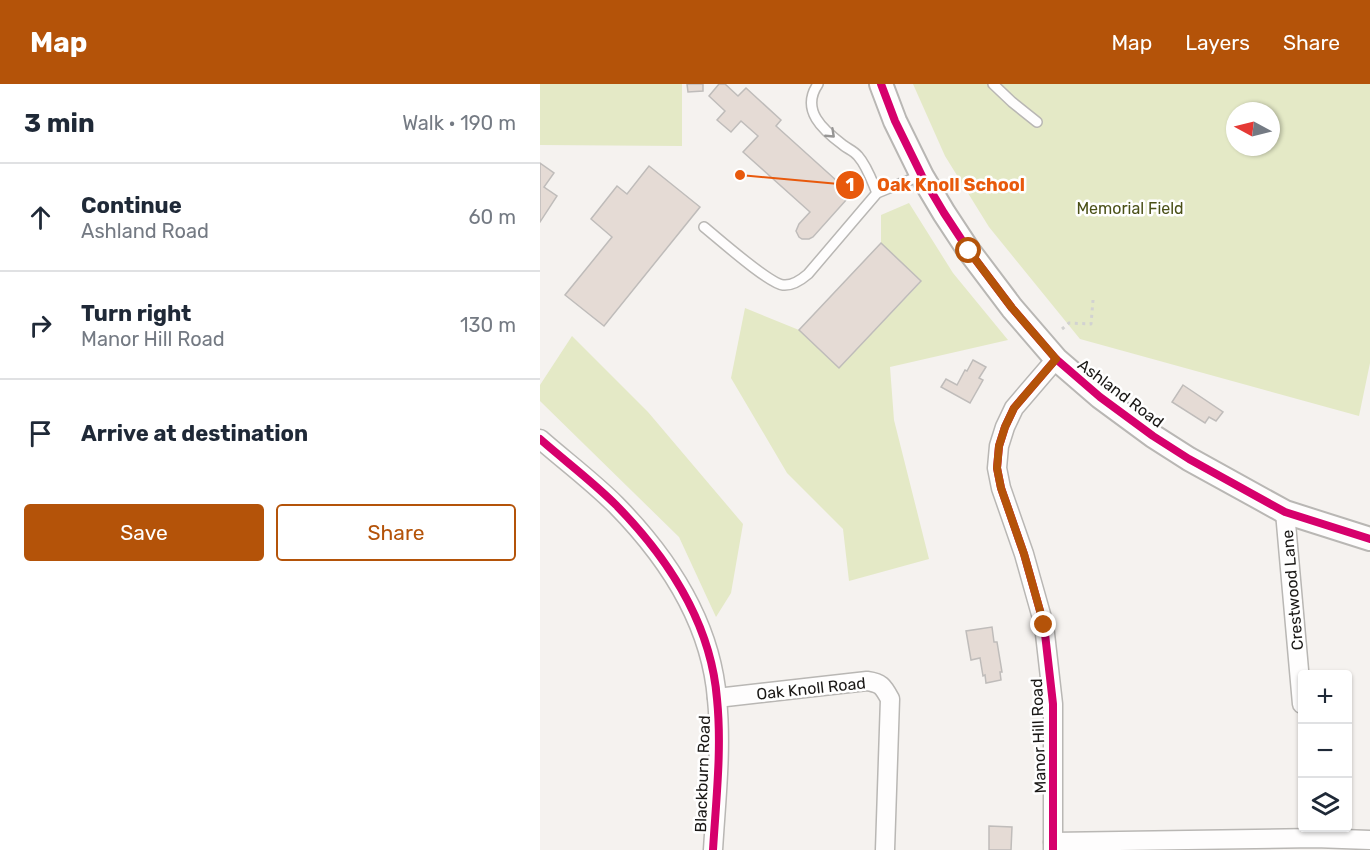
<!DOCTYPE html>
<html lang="en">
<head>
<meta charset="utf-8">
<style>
  body { margin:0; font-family:Rubik,sans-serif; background:#f2f2f3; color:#1f2937 }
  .controls { position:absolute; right:18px; bottom:18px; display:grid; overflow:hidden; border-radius:6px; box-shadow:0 2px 4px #0004 }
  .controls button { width:54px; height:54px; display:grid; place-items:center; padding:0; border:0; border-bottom:2px solid #e0e1e3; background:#fff; color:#1f2937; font:30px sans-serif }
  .compass { position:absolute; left:686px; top:18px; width:54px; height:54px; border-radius:50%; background:#fff; box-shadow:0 2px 4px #0004; rotate:277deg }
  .stop { position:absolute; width:18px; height:18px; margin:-14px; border:4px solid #b45309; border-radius:50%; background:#fff }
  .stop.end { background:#b45309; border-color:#fff; box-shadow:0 2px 6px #0008 }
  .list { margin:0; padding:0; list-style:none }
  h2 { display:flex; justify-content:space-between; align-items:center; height:78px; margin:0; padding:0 24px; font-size:26px }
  h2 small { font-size:20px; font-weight:400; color:#747a83 }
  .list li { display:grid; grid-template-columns:39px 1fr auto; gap:18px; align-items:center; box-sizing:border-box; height:108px; padding:0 24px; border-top:2px solid #e0e1e3 }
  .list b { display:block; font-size:22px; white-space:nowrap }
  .list p { margin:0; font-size:20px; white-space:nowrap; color:#747a83 }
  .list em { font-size:20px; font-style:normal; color:#747a83 }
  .actions { display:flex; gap:12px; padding:18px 24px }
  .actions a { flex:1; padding:14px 0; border:2px solid #b45309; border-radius:6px; text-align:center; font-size:21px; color:#b45309 }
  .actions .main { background:#b45309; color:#fff }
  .icon { flex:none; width:33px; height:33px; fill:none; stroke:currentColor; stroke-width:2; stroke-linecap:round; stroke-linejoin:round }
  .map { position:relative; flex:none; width:830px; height:766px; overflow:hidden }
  header { display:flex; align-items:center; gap:36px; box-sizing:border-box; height:84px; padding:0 30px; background:#b45309; color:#fff }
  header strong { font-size:28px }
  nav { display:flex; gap:33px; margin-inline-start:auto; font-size:21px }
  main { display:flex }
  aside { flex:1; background:#fff }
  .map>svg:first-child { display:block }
</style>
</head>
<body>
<header>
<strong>Map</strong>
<nav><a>Map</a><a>Layers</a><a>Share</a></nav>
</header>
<main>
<aside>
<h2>3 min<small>Walk · 190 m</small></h2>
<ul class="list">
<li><svg class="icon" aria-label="ahead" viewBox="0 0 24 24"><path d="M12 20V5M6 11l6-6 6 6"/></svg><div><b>Continue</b><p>Ashland Road</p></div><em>60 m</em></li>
<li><svg class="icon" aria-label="right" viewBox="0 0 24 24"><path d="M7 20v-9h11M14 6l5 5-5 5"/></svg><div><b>Turn right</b><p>Manor Hill Road</p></div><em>130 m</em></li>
<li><svg class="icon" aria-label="arrive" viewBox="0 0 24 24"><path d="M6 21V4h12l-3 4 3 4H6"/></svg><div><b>Arrive at destination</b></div></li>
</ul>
<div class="actions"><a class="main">Save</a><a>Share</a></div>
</aside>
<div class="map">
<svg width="830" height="766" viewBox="0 0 830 766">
  <rect width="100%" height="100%" fill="#f5f2ef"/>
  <g fill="#e4e9c6" fill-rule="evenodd">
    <polygon points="0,0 142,0 142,62 0,61"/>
    <path d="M373,0H830V279L819,332L540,255L449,143L405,72ZM695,27H731V63H695Z"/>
    <polygon points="369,119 413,189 468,256 350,283 354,336 389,475 309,497 303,445 247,389 191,294 205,224 259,246 299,284 381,198 341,159 341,131"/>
    <polygon points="32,252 108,328 203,440 191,509 176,533 139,453 0,317 0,301"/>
  </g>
  <g fill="#e5dbd5" stroke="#bfbcba" stroke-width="1.5">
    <polygon points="147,0 163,0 163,7 148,8"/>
    <polygon points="179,0 185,0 198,12 206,4 241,36 236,42 297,97 301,93 315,106 273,153 269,155 262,155 259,153 256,147 259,140 270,128 203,68 218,52 201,37 191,48 177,36 185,27 169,12"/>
    <polygon points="0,79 14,89 4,103 17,112 0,138"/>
    <polygon points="109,82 160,123 64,242 25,211 72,153 51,135 77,102 87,110"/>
    <polygon points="341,159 381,197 299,284 259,246"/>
    <polygon points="433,276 446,283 439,294 443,296 430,319 401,303 406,295 417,301 425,286 427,287"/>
    <polygon points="643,301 683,328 676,337 669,333 665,339 632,318"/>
    <polygon points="452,543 454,558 457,558 462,588 460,588 461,596 446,599 445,591 443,592 440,574 431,576 426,547"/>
    <polygon points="449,742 472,743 471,766 449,766"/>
  </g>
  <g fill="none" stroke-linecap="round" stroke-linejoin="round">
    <defs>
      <g id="service">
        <path d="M278,0C260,26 283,46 303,61C308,65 314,67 318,72C327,82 332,97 337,109"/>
        <polyline points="453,0 472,18 497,38"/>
        <path d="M164,143C179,155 228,199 243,201C252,202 261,196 268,190L337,109L364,98L381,92"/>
      </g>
      <g id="minor">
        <path d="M0,355C25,377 52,397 76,421C128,474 171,540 177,615C182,665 176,716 173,766"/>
        <polyline points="745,428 762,620"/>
        <path d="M177,614L327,597C341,599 343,602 350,615L345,766"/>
        <polyline points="513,758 775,754 830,756"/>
        <polyline points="513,766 513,620 504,541 484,470 461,404 457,384 459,362 465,343 474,324 516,275"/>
      </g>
      <polyline id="tertiary" points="341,0 355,37 382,92 404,129 429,167 472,224 516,275 560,313 613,352 649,375 745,428 830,455"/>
    </defs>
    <use href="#service" stroke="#b9b7b4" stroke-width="12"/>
    <use href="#minor" stroke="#b9b7b4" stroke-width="21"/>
    <use href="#tertiary" stroke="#b9b7b4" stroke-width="26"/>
    <polyline stroke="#d2d2d1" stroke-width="3" stroke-dasharray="3 4.5" stroke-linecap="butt" points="522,245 529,239 551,240 553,216"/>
    <use href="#service" stroke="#fefdfd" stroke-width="9"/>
    <use href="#minor" stroke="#fefdfd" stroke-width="18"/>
    <use href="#tertiary" stroke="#fefdfd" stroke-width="22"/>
    <defs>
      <g id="cycleway">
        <polyline points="341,0 355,37 382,92 404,129 429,167 472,224 516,275 560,313 613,352 649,375 745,428 830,455"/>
        <path d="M0,355C25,377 52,397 76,421C128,474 171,540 177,615C182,665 176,716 173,766"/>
        <polyline points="513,766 513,620 504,541 484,470 461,404 457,384 459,362 465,343 474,324 516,275"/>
      </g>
    </defs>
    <use href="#cycleway" stroke="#fff" stroke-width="11"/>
    <use href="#cycleway" stroke="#d6006c" stroke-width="8"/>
  </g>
  <defs><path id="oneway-chevron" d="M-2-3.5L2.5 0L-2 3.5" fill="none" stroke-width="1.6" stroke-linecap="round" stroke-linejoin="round" transform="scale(1.5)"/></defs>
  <use stroke="#979695" href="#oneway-chevron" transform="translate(291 50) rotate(43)"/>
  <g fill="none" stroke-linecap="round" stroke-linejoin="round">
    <polyline stroke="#b45309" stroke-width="8" points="429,167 472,224 516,275 474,324 465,343 459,362 457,384 461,404 484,470 504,541"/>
  </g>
  <g text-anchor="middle" stroke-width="5" stroke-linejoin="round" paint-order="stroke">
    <g font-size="16" fill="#4a5017" stroke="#fff">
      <text x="590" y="130">Memorial Field</text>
    </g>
    <g font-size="16" fill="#1a1816" stroke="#fff">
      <text transform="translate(581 309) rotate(37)" y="6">Ashland Road</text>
      <text transform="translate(752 506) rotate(-95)" y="6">Crestwood Lane</text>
      <text transform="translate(271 604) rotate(-6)" y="6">Oak Knoll Road</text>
      <text transform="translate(498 652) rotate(-92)" y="6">Manor Hill Road</text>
      <text transform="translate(162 690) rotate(-88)" y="6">Blackburn Road</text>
    </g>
  </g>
  <path fill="none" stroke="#e8590c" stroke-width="2" d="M200 91L310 101"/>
  <g fill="#e8590c" stroke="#fff" stroke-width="2">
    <circle cx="200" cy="91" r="6"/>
    <circle cx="310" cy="101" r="15"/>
  </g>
  <g font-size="18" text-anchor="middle" font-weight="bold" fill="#fff">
    <text x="310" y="107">1</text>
  </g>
  <g font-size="18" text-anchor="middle" font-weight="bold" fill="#e8590c" stroke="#fff" stroke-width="5" stroke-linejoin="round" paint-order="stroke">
    <text x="411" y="107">Oak Knoll School</text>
  </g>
</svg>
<div class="controls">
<button>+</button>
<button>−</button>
<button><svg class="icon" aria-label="layers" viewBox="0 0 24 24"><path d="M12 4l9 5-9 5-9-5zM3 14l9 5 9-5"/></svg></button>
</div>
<svg class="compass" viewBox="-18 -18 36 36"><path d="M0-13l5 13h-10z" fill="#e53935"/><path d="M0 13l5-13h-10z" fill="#747a83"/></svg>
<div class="stop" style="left:429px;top:167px"></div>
<div class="stop end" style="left:504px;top:541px"></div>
</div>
</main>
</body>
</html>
